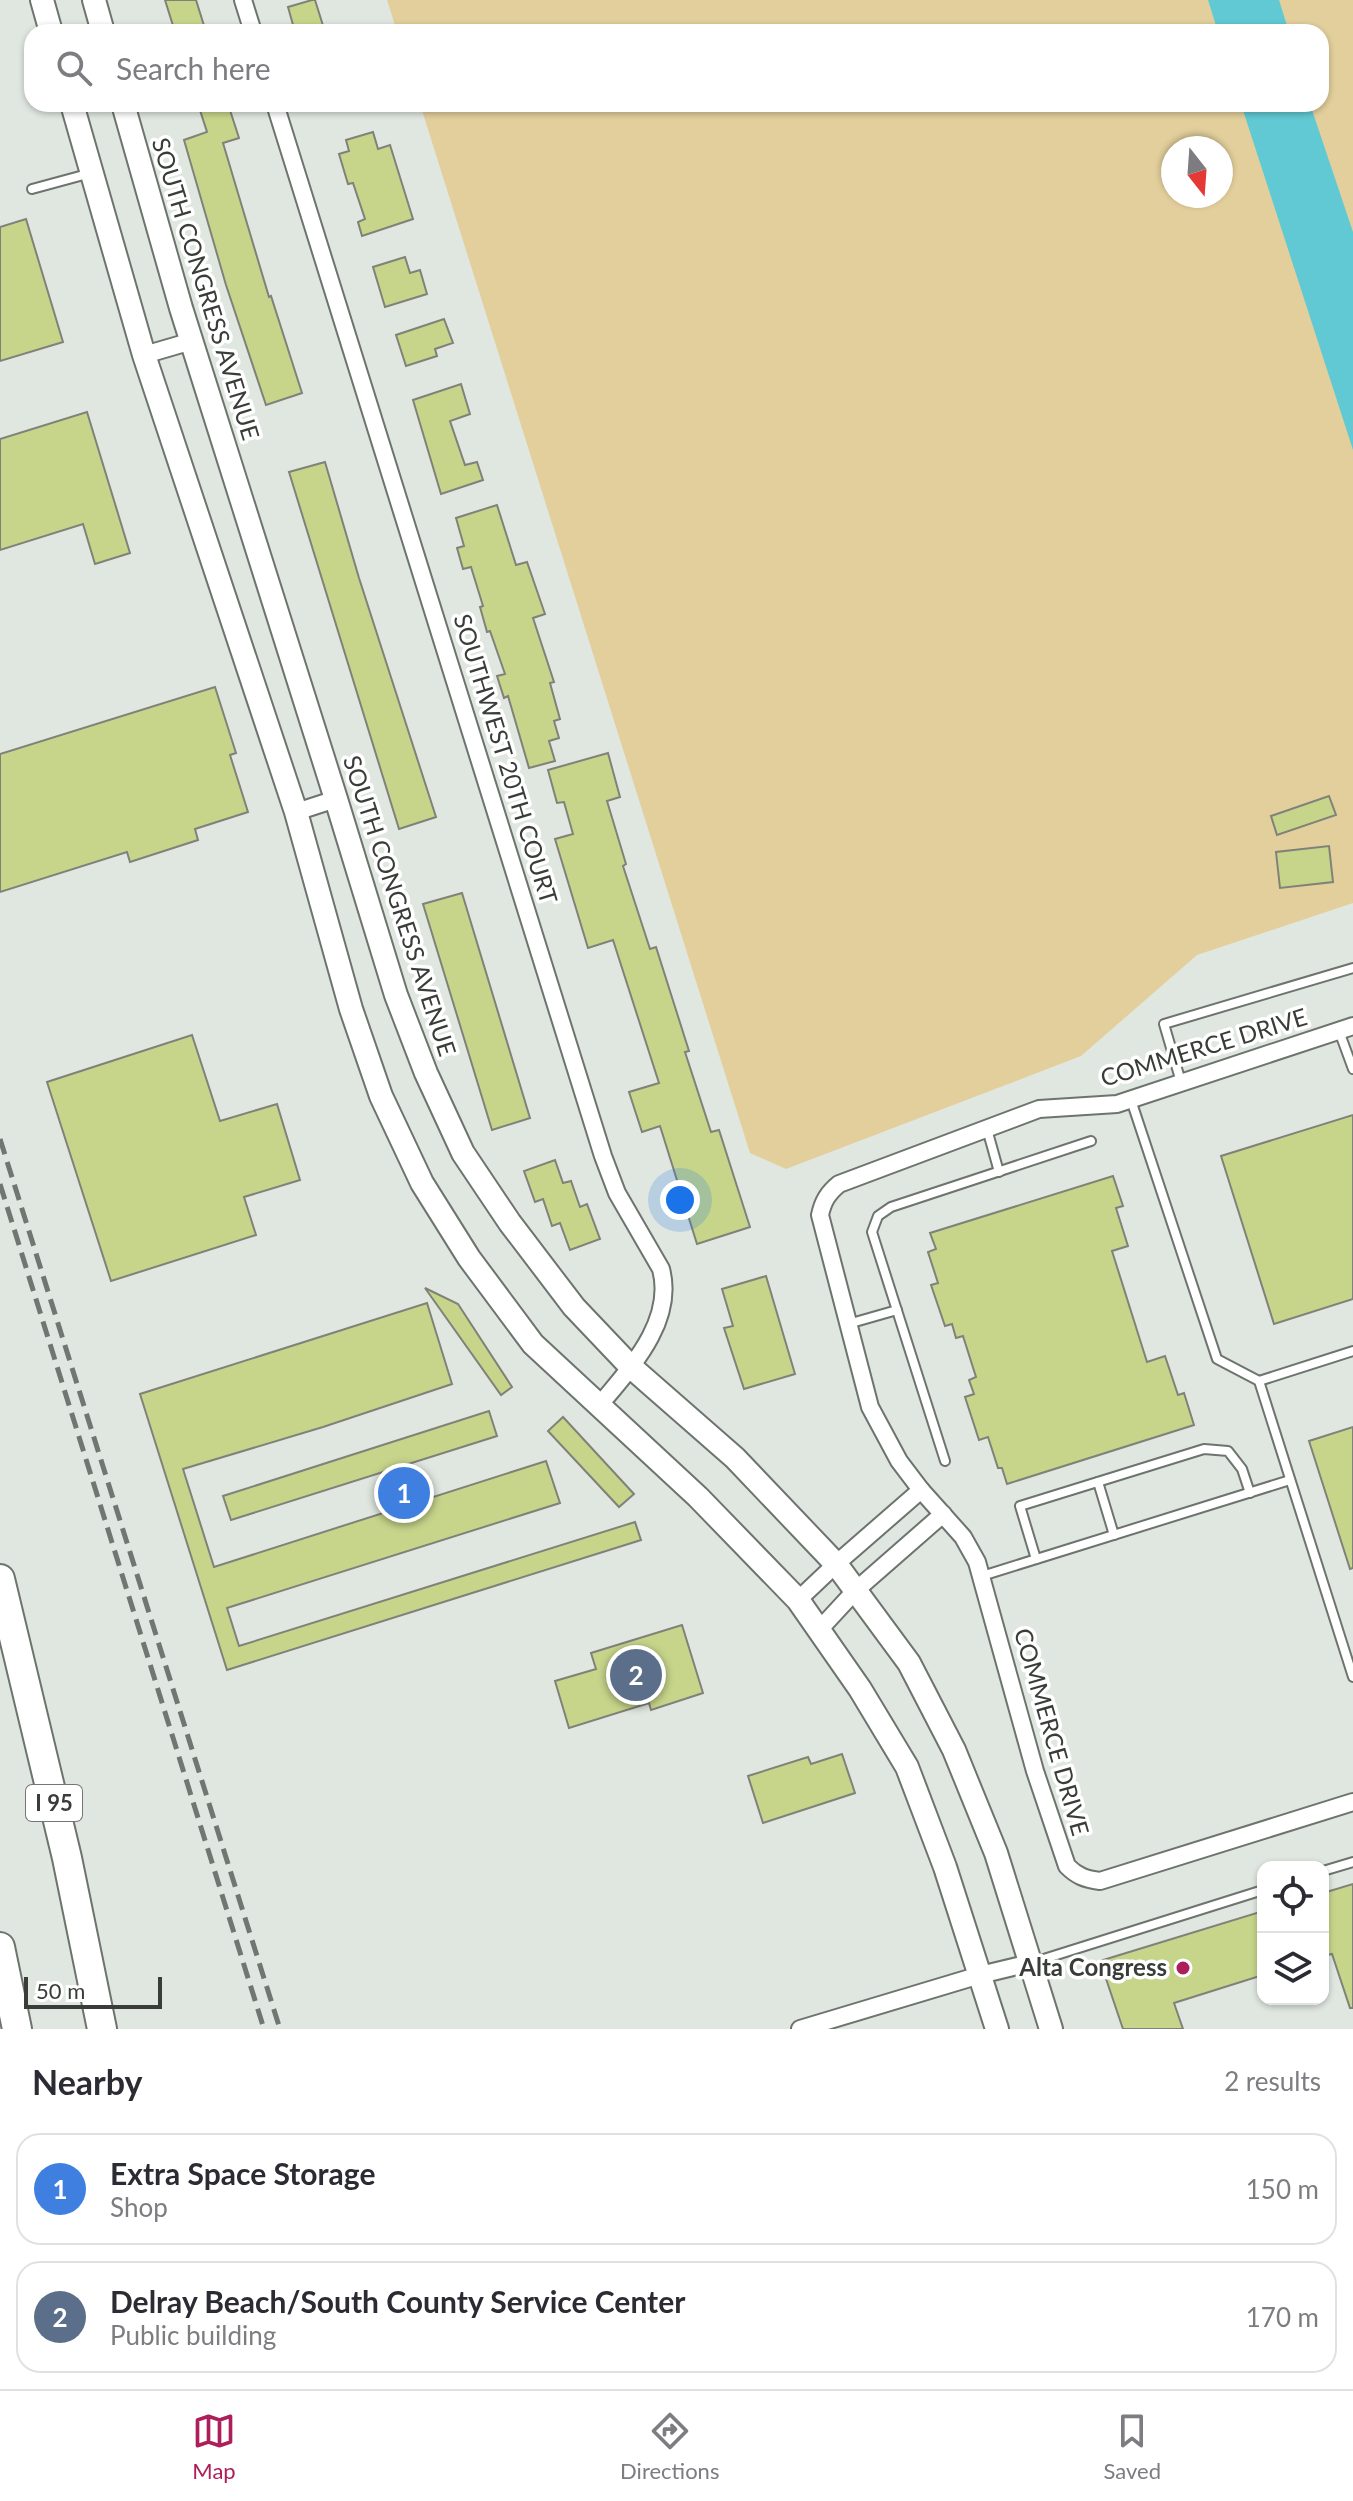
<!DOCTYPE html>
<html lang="en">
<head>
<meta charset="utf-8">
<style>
  body { margin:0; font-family:Lato,sans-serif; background:#f7f7f7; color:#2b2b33 }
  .controls { position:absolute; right:24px; bottom:24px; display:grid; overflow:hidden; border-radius:16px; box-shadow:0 2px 6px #0004 }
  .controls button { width:72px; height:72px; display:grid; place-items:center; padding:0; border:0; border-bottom:2px solid #e1e1e2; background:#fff; color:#2b2b33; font:40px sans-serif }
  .compass { position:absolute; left:1161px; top:136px; width:72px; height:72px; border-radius:50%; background:#fff; box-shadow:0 2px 6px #0004; rotate:163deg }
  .scale { position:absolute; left:24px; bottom:20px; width:138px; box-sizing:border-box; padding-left:8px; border:4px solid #393c39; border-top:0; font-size:22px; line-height:28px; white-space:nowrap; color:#393c39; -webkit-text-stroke:6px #fff; paint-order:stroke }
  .you { position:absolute; left:680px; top:1200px; width:28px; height:28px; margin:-20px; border:6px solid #fff; border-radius:50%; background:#1a73e8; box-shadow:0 0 0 12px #1a73e833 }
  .badge { display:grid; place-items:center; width:52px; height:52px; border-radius:50%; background:#ad1f5a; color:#fff; font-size:26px; font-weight:700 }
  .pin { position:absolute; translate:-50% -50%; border:4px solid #fff; box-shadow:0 2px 8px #0006 }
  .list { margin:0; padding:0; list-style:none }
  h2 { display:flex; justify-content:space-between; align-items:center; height:104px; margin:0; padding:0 32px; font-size:34px }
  h2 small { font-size:26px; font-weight:400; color:#7c7c81 }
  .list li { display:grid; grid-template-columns:52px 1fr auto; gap:24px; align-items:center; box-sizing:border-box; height:112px; margin:0 16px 16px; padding:0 16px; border:2px solid #e1e1e2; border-radius:24px }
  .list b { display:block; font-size:30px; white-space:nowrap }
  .list p { margin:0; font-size:26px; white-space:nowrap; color:#7c7c81 }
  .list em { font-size:26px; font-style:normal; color:#7c7c81 }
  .icon { flex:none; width:44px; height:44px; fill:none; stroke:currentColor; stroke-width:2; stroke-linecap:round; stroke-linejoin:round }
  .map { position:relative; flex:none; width:1353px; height:2029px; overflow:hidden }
  .search { position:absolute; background:#fff; box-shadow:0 2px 6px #0004; left:24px; right:24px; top:24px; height:88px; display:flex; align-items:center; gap:20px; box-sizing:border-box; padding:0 28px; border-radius:24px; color:#7c7c81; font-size:30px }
  .sheet { height:360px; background:#fff }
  nav { display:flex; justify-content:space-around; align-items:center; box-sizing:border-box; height:112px; border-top:2px solid #e1e1e2; background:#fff; font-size:22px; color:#7c7c81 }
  nav a { display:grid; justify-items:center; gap:4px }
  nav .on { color:#ad1f5a }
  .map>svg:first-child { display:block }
</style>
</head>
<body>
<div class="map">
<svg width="1353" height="2029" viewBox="0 0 1353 2029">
  <rect width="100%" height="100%" fill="#e0e7e0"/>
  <path fill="#e3cf9c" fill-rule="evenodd" d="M387,0H1353V903L1197,955L1081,1056L786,1169L750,1153L420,104H1321V32H397ZM1173,148H1221V196H1173Z"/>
  <g fill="#61c9d3">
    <polygon points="1208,0 1279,0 1289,32 1218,32"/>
    <polygon points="1241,104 1310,104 1353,232 1353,450"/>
  </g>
  <g fill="#c7d58b" stroke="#808279" stroke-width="2">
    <polygon points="165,0 196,0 206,32 175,32"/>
    <polygon points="312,0 315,0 325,32 295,32 288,7"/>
    <polygon points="198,104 228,104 239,138 223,143 269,297 271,296 302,393 266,405 226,285 184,140 207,132"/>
    <polygon points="373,132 378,149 390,145 413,219 362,236 358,222 365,219 353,183 348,184 339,154 349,151 346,140"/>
    <polygon points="26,219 63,342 0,361 0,227"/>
    <polygon points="405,257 410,273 420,270 427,294 385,307 373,267"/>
    <polygon points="444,319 453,343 435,349 437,356 406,366 396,335"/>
    <polygon points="461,384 470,414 450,421 465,465 477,462 483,480 441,494 413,400"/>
    <polygon points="87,412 130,553 95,564 83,524 0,550 0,439"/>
    <polygon points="325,462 359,578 436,817 399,829 289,472"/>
    <polygon points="497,505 516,565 527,562 545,614 533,618 554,682 550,683 560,719 554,721 559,738 549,741 555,761 529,768 508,696 504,698 497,676 505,674 490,631 487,632 480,607 483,606 471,567 463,569 457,548 464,546 456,518"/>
    <polygon points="215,687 236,753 230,755 248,812 195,829 198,840 130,862 127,852 0,892 0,754"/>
    <polygon points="608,753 620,797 607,801 626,864 623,866 650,949 656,947 689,1051 685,1052 711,1132 719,1130 750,1227 697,1244 660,1126 642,1132 629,1092 659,1083 613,940 588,948 555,839 573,834 564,802 557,803 548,770"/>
    <polygon points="1329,796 1336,815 1277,835 1271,816"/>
    <polygon points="1329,846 1333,882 1280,888 1276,852"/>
    <polygon points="462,893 530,1118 492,1130 423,904"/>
    <polygon points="192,1035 220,1121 277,1104 300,1180 244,1197 256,1235 111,1281 47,1082"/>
    <polygon points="1353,1115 1353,1299 1274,1324 1221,1156"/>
    <polygon points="555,1160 563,1183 571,1181 580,1207 587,1204 600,1239 570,1250 560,1223 552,1226 543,1199 535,1202 524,1171"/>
    <polygon points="1113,1176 1123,1206 1116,1208 1128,1246 1112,1251 1147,1362 1165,1356 1178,1395 1184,1393 1194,1425 1007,1484 1002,1468 998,1468 988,1437 979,1440 965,1397 974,1394 969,1380 976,1377 963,1336 956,1338 952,1324 945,1326 931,1285 938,1283 928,1252 936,1249 930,1233"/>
    <polygon points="766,1276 795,1374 744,1389 724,1328 733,1326 722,1289"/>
    <polygon points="425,1288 458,1304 512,1387 501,1395"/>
    <polygon points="427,1303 452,1384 323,1427 183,1469 214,1567 546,1461 560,1503 227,1608 239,1646 635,1522 641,1540 227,1670 140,1394"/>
    <polygon points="489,1411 497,1436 231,1520 223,1496"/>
    <polygon points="563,1417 634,1494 619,1507 548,1431"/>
    <polygon points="1353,1427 1353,1568 1350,1569 1309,1441"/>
    <polygon points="682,1625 703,1693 651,1710 649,1703 569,1728 555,1681 596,1669 591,1653"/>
    <polygon points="842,1754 855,1793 763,1823 748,1776 808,1757 811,1764"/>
    <polygon points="1353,1884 1353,2008 1350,2008 1332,1954 1323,1956 1323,1893"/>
    <polygon points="1263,1911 1263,1975 1174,2003 1183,2029 1123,2029 1100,1961"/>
  </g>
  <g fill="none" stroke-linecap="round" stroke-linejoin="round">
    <defs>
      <g id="service">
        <polyline points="32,189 91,173"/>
        <polyline points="1339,1031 1353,1069"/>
        <polyline points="1181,1082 1164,1024 1353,968"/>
        <polyline points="1131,1100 1217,1359 1259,1381 1353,1677"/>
        <polyline points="987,1129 999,1172"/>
        <polyline points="848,1324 897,1310"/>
        <polyline points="1259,1381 1353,1351"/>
        <polyline points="945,1461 872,1232 878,1216 891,1207 1091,1141"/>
        <polyline points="1098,1482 1114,1535"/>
        <polyline points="1036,1559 1020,1506 1204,1449 1228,1451 1242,1469 1250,1493"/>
        <polyline points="982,1576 1290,1480"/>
        <polyline points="1323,1871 1353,1862"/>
        <polyline points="1031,1963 1263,1890"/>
      </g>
      <g id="minor">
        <polyline points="243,0 253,32"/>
        <path d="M275,104L603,1156L617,1193L661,1269C675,1322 630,1368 598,1407"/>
        <polyline points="144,355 192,341"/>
        <polyline points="296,812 336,799"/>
        <path d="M1353,1026L1117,1104L1039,1109L839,1184C828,1193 823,1201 820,1215L870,1407L899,1461L921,1490L963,1537L977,1562L1035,1771L1067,1866C1077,1876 1085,1879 1100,1881L1353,1802"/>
        <polyline points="798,1600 836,1564 921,1490"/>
        <polyline points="819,1630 855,1591 943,1514"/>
        <polyline points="800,2029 980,1975 1030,1963"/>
      </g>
      <g id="secondary">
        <polyline points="42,0 51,32"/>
        <polyline points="94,0 103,32"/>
        <polyline points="72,104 144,355 296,812 351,1009 381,1096 422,1183 469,1258 533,1344 698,1497 798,1600 860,1689 907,1767 945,1867 997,2029"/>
        <polyline points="123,104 181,308 336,799 396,995 426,1073 463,1153 510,1223 574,1307 631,1367 735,1458 836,1564 909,1663 954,1750 996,1853 1051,2029"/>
      </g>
      <g id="motorway">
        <polyline points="0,1579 67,1858 102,2029"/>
        <polyline points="0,1947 17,2029"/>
      </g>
    </defs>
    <use href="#service" stroke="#6d746d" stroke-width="12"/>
    <use href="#minor" stroke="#6d746d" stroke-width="20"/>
    <use href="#secondary" stroke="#6d746d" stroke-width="26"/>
    <use href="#motorway" stroke="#6d746d" stroke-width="32"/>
    <use href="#service" stroke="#fff" stroke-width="8"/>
    <use href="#minor" stroke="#fff" stroke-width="16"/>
    <use href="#secondary" stroke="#fff" stroke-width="22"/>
    <use href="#motorway" stroke="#fff" stroke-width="28"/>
    <g stroke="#727672" stroke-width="5" stroke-dasharray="16 8" stroke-linecap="butt">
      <polyline points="0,1139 280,2029"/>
      <polyline points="0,1184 264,2029"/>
    </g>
  </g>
  <circle fill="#ad1f5a" stroke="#fff" stroke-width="3" cx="1183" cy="1968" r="8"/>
  <g text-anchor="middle" stroke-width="7" stroke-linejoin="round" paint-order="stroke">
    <rect fill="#fff" stroke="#747674" stroke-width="2" x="26" y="1785" width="56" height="36" rx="6"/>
    <g font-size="22" font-weight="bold" fill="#393c39">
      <text x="54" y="1811">I 95</text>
    </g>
    <g font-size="24" fill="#393c39" stroke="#fff">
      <text transform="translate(205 289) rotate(73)" y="8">SOUTH CONGRESS AVENUE</text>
      <text transform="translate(505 759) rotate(73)" y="8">SOUTHWEST 20TH COURT</text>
      <text transform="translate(399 906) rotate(72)" y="8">SOUTH CONGRESS AVENUE</text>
      <text transform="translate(1204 1048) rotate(-17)" y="8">COMMERCE DRIVE</text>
      <text transform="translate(1051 1732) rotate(74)" y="8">COMMERCE DRIVE</text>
    </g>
    <g font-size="24" font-weight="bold" fill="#393c39" stroke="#fff" text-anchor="end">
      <text x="1167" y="1976">Alta Congress</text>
    </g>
  </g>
</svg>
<div class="controls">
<button><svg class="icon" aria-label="locate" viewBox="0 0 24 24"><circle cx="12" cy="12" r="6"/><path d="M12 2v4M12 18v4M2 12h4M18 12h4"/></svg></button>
<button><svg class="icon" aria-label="layers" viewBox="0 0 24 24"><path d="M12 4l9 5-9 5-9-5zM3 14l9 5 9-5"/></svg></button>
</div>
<svg class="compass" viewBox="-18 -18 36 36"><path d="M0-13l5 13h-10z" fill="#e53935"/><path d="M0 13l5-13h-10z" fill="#7c7c81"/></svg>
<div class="scale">50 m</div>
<div class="you"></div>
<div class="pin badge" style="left:404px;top:1493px;background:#3f7fe0">1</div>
<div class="pin badge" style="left:636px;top:1675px;background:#5c6f8a">2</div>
<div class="search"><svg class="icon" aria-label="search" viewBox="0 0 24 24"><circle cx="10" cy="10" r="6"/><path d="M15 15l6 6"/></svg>Search here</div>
</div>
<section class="sheet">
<h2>Nearby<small>2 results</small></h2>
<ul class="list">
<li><span class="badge" style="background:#3f7fe0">1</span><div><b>Extra Space Storage</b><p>Shop</p></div><em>150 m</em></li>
<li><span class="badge" style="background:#5c6f8a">2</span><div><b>Delray Beach/South County Service Center</b><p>Public building</p></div><em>170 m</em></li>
</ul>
</section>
<nav>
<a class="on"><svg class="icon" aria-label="map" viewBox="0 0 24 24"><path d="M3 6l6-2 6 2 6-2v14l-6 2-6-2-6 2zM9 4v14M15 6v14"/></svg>Map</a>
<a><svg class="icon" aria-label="directions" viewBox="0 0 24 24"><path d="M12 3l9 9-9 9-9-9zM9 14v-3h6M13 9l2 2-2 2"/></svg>Directions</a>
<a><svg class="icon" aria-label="saved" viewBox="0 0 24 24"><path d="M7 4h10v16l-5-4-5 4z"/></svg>Saved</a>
</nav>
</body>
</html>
